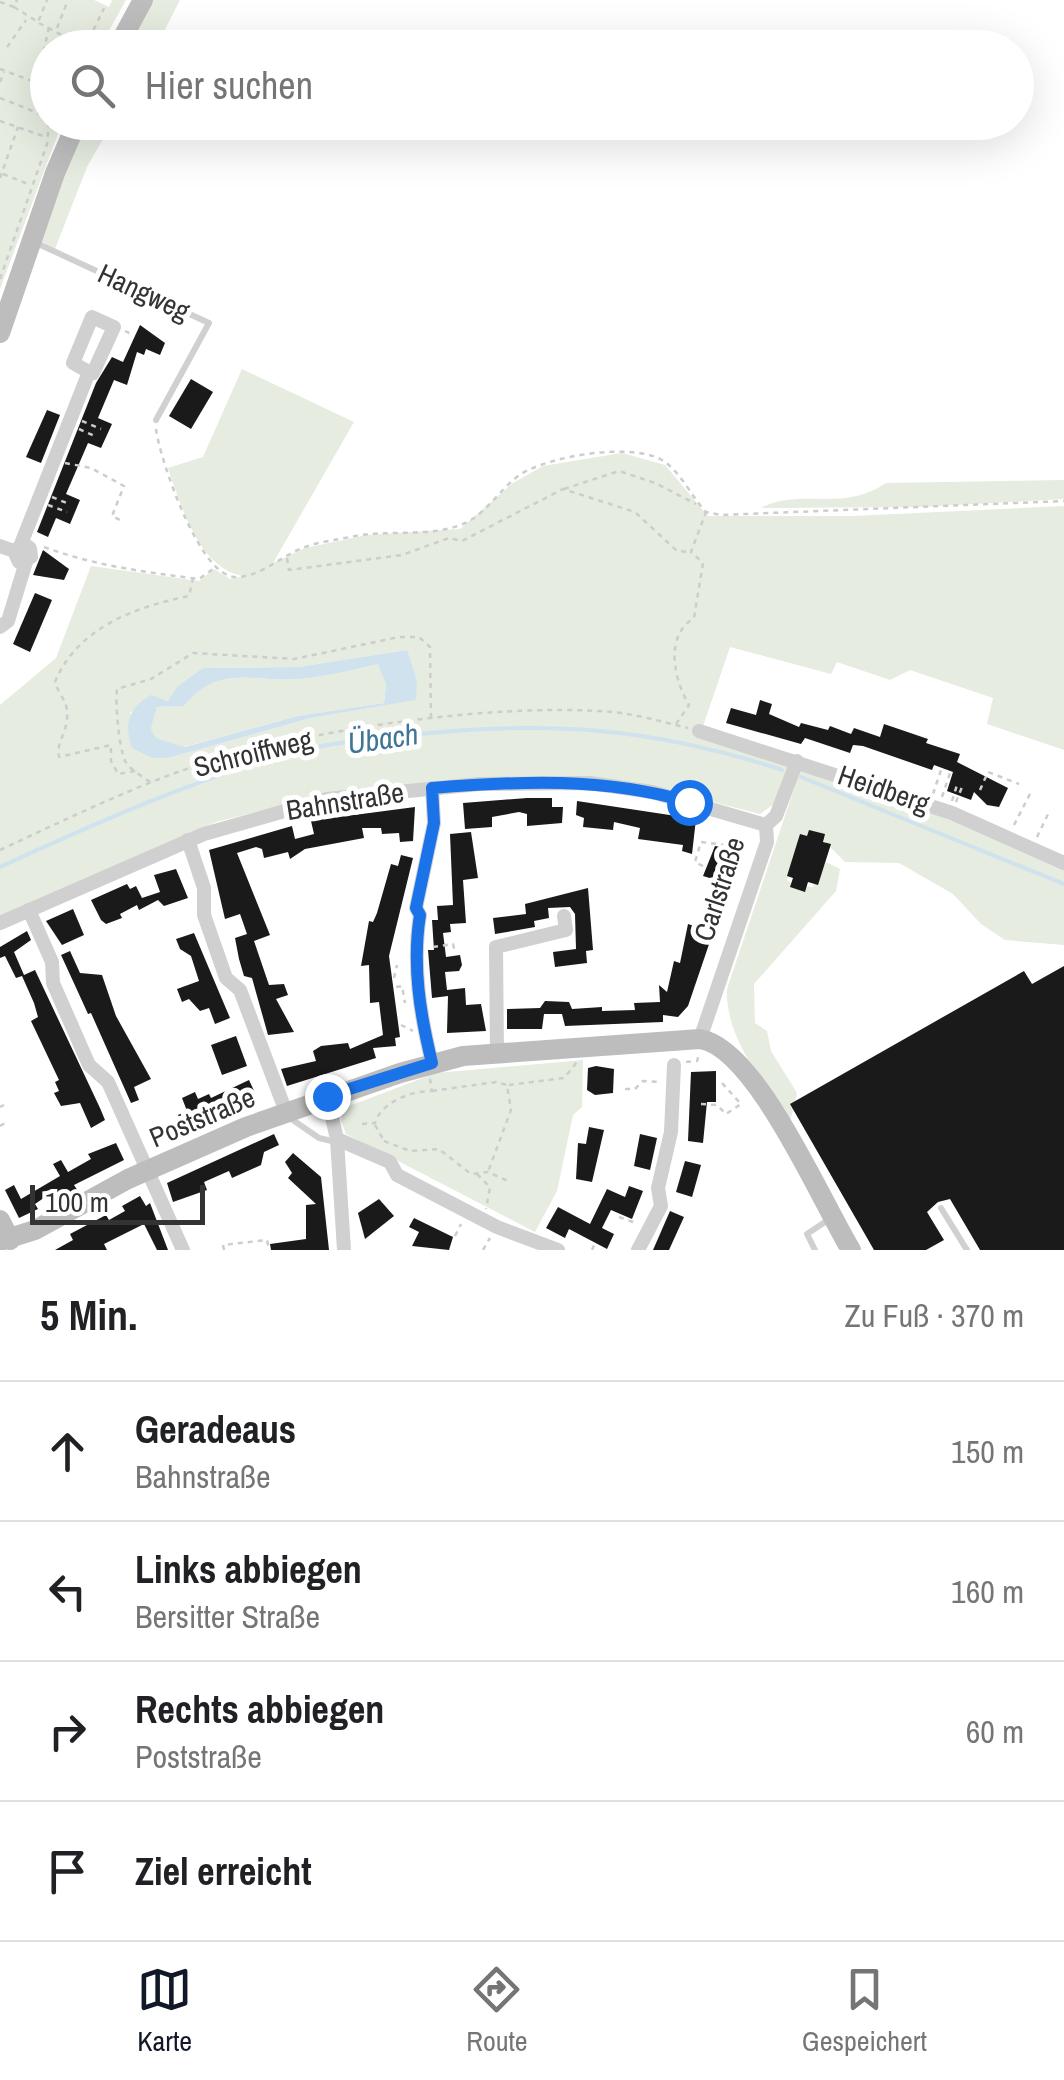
<!DOCTYPE html>
<html lang="de">
<head>
<meta charset="utf-8">
<style>
  body { margin:0; font-family:"Archivo Narrow",sans-serif; background:#f6f6f6; color:#202124 }
  .scale { position:absolute; left:30px; bottom:25px; width:175px; box-sizing:border-box; padding-left:10px; border:5px solid #333; border-top:0; font-size:28px; line-height:35px; white-space:nowrap; color:#333; -webkit-text-stroke:8px #fff; paint-order:stroke }
  .stop { position:absolute; width:30px; height:30px; margin:-22px; border:8px solid #1a73e8; border-radius:50%; background:#fff }
  .stop.end { background:#1a73e8; border-color:#fff; box-shadow:0 2px 10px #0008 }
  .list { margin:0; padding:0; list-style:none }
  h2 { display:flex; justify-content:space-between; align-items:center; height:130px; margin:0; padding:0 40px; font-size:42px }
  h2 small { font-size:32px; font-weight:400; color:#757577 }
  .list li { display:grid; grid-template-columns:65px 1fr auto; gap:30px; align-items:center; box-sizing:border-box; height:140px; padding:0 40px; border-top:2px solid #e0e0e0 }
  .list b { display:block; font-size:38px; white-space:nowrap }
  .list p { margin:0; font-size:32px; white-space:nowrap; color:#757577 }
  .list em { font-size:32px; font-style:normal; color:#757577 }
  .icon { flex:none; width:55px; height:55px; fill:none; stroke:currentColor; stroke-width:2; stroke-linecap:round; stroke-linejoin:round }
  .map { position:relative; flex:none; width:1064px; height:1250px; overflow:hidden }
  .search { position:absolute; background:#fff; box-shadow:0 10px 40px #0002; left:30px; right:30px; top:30px; height:110px; display:flex; align-items:center; gap:25px; box-sizing:border-box; padding:0 35px; border-radius:55px; color:#757577; font-size:38px }
  .sheet { height:690px; background:#fff }
  nav { display:flex; justify-content:space-around; align-items:center; box-sizing:border-box; height:140px; border-top:2px solid #e0e0e0; background:#fff; font-size:28px; color:#757577 }
  nav a { display:grid; justify-items:center; gap:5px }
  nav .on { color:#111827 }
  .map>svg:first-child { display:block }
</style>
</head>
<body>
<div class="map">
<svg width="1064" height="1250" viewBox="0 0 1064 1250">
  <rect width="100%" height="100%" fill="#fff"/>
  <g fill="#e6ecdf" fill-rule="evenodd">
    <polygon points="0,0 94,0 109,7 112,0 126,0 100,47 48,48 48,122 62,123 0,289"/>
    <polygon points="152,0 180,0 156,47 126,48"/>
    <polygon points="85,123 112,123 87,167 55,249 38,240"/>
    <path d="M242,369L354,422L273,563L305,548L367,535L460,529L513,483L543,466L622,453L665,465L708,516H853L1064,506V750L987,724L993,698L910,670L890,680L837,662L831,674L730,647L700,735L790,762L774,804L760,814L654,787L340,791L216,822L0,917V705L56,658L91,566L199,581L214,569L230,579L245,576C201,572 181,507 168,468L203,457ZM407,650L415,700L311,718L168,758L130,713L151,696L168,701L203,668L298,667Z"/>
    <path d="M1064,480V499L920,507L761,508C801,487 843,513 886,483Z"/>
    <path d="M379,663L386,684L384,703L297,716L184,747L156,738L151,729L157,707L184,706C219,663 253,683 301,679C327,677 353,668 379,663Z"/>
    <path d="M802,765L939,811L1064,867V945L1005,940L981,924L953,894L899,863L845,862L822,839L793,857L787,880L794,886L813,887L826,862L840,869L836,891L754,984L755,1023L767,1031L771,1051L797,1093L790,1122C764,1082 725,1039 727,989Z"/>
    <polygon points="583,1060 582,1107 573,1115 557,1191 535,1232 346,1134 341,1121 344,1108 436,1073"/>
  </g>
  <path fill="#cfe2ee" fill-rule="evenodd" d="M407,650L417,681L416,700L311,718L168,758H152L132,748C124,724 128,708 151,695L168,701L177,687L203,668L298,667ZM378,664L386,684L384,703L297,716L185,747L156,738L151,729L157,707L184,706C219,663 253,683 300,679C326,677 353,669 378,664Z"/>
  <g fill="none" stroke-linecap="round" stroke-linejoin="round">
    <g stroke="#cfe2ee" stroke-width="4">
      <polyline points="801,777 1064,884"/>
      <path d="M0,867C96,823 194,779 296,752C332,742 372,739 409,735C546,720 651,727 782,770"/>
    </g>
  </g>
  <g fill="#1a1a1a">
    <polygon points="140,325 165,343 160,355 146,349 144,355 137,352 127,385 114,380 98,418 112,424 101,448 88,443 66,494 80,500 70,524 56,518 48,537 37,532 96,383 112,357 123,362"/>
    <polygon points="191,379 213,392 191,429 169,416"/>
    <polygon points="47,410 60,415 41,463 26,457"/>
    <polygon points="43,550 69,569 64,580 33,575"/>
    <polygon points="35,593 52,600 30,652 13,644"/>
    <polygon points="760,700 772,704 769,714 799,727 801,723 828,730 830,726 851,734 854,728 880,737 884,724 928,739 926,743 960,754 957,762 1008,788 999,807 987,805 974,792 971,800 947,791 953,772 934,765 932,770 863,746 853,745 850,753 805,738 801,744 726,723 731,708 756,715"/>
    <polygon points="527,798 552,798 552,807 563,807 562,823 527,826 527,814 519,812 492,817 492,827 465,829 463,803"/>
    <polygon points="577,801 696,819 692,854 682,851 683,845 638,839 640,828 614,822 613,830 583,827 584,818 576,815"/>
    <polygon points="415,807 413,841 400,842 399,833 382,834 381,828 362,828 364,838 305,849 290,859 288,852 264,858 262,849 256,847 237,853 270,935 254,941 269,985 284,984 288,995 276,999 294,1032 268,1035 252,978 244,976 239,959 235,938 247,934 240,914 225,919 209,850 292,826 295,839 314,834 311,821 316,820"/>
    <polygon points="809,830 825,834 823,842 831,844 818,885 808,882 805,892 790,887 793,878 787,876 800,834 807,836"/>
    <polygon points="471,832 478,878 463,880 466,923 450,924 451,932 443,933 446,957 460,955 462,965 459,971 445,972 447,990 465,988 466,1005 481,1004 486,1031 447,1033 448,996 432,998 428,950 434,950 432,920 438,920 437,906 453,905 450,834"/>
    <polygon points="715,846 732,849 738,859 688,1006 678,1017 663,1015 663,1022 565,1026 562,1014 544,1014 542,1029 507,1029 507,1009 540,1008 545,1001 569,1002 572,1009 602,1007 602,1011 635,1010 634,1003 660,1002 659,985 667,992 674,961 680,963 688,924 697,927 704,908 713,879 703,876"/>
    <polygon points="401,855 413,858 389,956 400,1037 395,1038 396,1046 373,1048 376,1058 287,1086 281,1069 316,1061 313,1051 321,1046 348,1043 350,1049 383,1035 379,1002 370,1003 369,965 361,966 369,921 373,922 377,913 391,864 398,866"/>
    <polygon points="176,869 188,898 164,906 158,900 139,910 137,905 120,914 122,918 106,924 101,920 91,900 127,884 130,889 136,886 142,898 160,892 154,875"/>
    <polygon points="588,888 593,950 586,951 587,963 555,967 553,952 576,949 575,914 570,907 548,908 549,918 534,921 535,927 495,934 493,918 526,914 525,904"/>
    <polygon points="73,909 84,935 62,945 46,921"/>
    <polygon points="27,931 31,940 14,952 24,975 35,970 100,1108 105,1120 91,1128 80,1103 61,1106 54,1093 59,1091 55,1082 59,1080 31,1021 38,1017 34,1003 22,976 16,978 5,956 0,958 0,947"/>
    <polygon points="194,933 230,1018 215,1024 209,1008 200,1011 189,999 182,1002 177,989 199,981 191,956 180,949 176,939"/>
    <polygon points="70,951 80,973 102,975 116,1016 151,1079 134,1087 139,1100 131,1103 91,1013 88,1014 78,992 61,955"/>
    <polygon points="1064,966 1064,1250 980,1250 950,1199 938,1202 927,1212 944,1240 926,1250 874,1250 790,1104 1024,971 1032,984"/>
    <polygon points="236,1036 247,1066 222,1075 211,1045"/>
    <polygon points="596,1066 614,1069 613,1093 595,1095 587,1090 588,1068"/>
    <polygon points="716,1071 716,1102 707,1102 703,1143 688,1141 691,1072"/>
    <polygon points="249,1080 257,1097 185,1128 178,1115 187,1111 182,1098 195,1092 198,1099 209,1094 211,1098"/>
    <polygon points="589,1127 604,1130 592,1182 576,1179 578,1143 586,1144"/>
    <polygon points="274,1134 279,1145 264,1152 261,1165 232,1178 229,1171 204,1182 207,1190 173,1202 167,1183"/>
    <polygon points="640,1134 657,1138 650,1170 634,1166"/>
    <polygon points="116,1143 124,1160 74,1185 78,1191 70,1195 67,1189 53,1197 51,1193 35,1204 38,1209 19,1218 5,1190 14,1185 21,1199 60,1176 53,1164 61,1160 68,1172 91,1159 88,1154"/>
    <polygon points="293,1153 321,1177 329,1250 271,1250 270,1244 306,1239 306,1205 316,1204 288,1178 292,1173 285,1162"/>
    <polygon points="685,1161 701,1165 692,1197 676,1192"/>
    <polygon points="629,1186 643,1191 632,1219 611,1210 602,1228 614,1234 607,1249 569,1229 565,1238 546,1228 558,1207 590,1224 607,1189 625,1197"/>
    <polygon points="140,1196 146,1206 150,1203 168,1250 157,1250 144,1224 104,1244 107,1250 55,1250 73,1240 70,1234 106,1215 109,1220 125,1211 122,1206"/>
    <polygon points="379,1199 394,1216 365,1239 358,1213"/>
    <polygon points="670,1211 684,1217 669,1250 653,1250"/>
    <polygon points="414,1218 453,1237 449,1250 412,1246 419,1232 409,1227"/>
  </g>
  <g fill="none" stroke-linecap="round" stroke-linejoin="round">
    <g stroke="#cdcdcd" stroke-width="2.5" stroke-dasharray="5 5" stroke-linecap="butt">
      <polyline points="0,2 14,7 17,0"/>
      <polyline points="14,7 38,22 47,0"/>
      <polyline points="39,23 77,43 75,48"/>
      <polyline points="57,28 68,0"/>
      <polyline points="7,47 26,20"/>
      <polyline points="85,48 104,8"/>
      <polyline points="48,66 41,64 49,27"/>
      <polyline points="0,69 48,87"/>
      <polyline points="0,82 4,72"/>
      <polyline points="0,98 48,117"/>
      <polyline points="0,121 46,137"/>
      <polyline points="3,174 28,184"/>
      <polyline points="0,178 18,127"/>
      <polyline points="0,279 47,144 49,122"/>
      <polyline points="125,331 133,335"/>
      <polyline points="82,421 101,429"/>
      <polyline points="79,429 97,437"/>
      <path d="M156,429C160,460 200,578 236,577C261,577 282,555 305,547C319,542 335,540 350,537C385,529 430,538 463,524C486,515 500,488 521,474C550,456 631,442 662,460C681,472 691,496 706,512L721,515L1064,501"/>
      <polyline points="65,463 91,468 124,486 112,516 122,521"/>
      <polyline points="564,489 619,471 655,483 696,504"/>
      <polyline points="52,497 69,504"/>
      <polyline points="48,505 67,512"/>
      <path d="M44,547C96,566 145,572 199,579L213,569"/>
      <polyline points="287,558 289,570 402,555 449,538 462,541 563,489 635,512 677,551 691,552"/>
      <path d="M676,724L689,705C674,680 664,636 694,618L703,563L691,552L706,512"/>
      <path d="M135,771L118,774L111,761V745L59,757C56,743 66,734 67,719C69,701 59,696 55,682C77,628 135,607 189,596L193,578"/>
      <path d="M150,782C142,776 130,770 125,761C119,747 115,704 117,689L151,679L193,653L294,659L399,637H419L430,647L431,718"/>
      <polyline points="980,790 988,772 1019,784"/>
      <polyline points="933,794 941,770"/>
      <polyline points="942,797 950,773"/>
      <polyline points="952,801 957,785"/>
      <polyline points="956,802 962,787"/>
      <polyline points="1014,825 1031,792"/>
      <polyline points="1037,837 1050,810"/>
      <path d="M0,850C58,823 116,795 175,773C293,731 488,702 613,712C639,715 663,722 688,728"/>
      <polyline points="703,866 695,862 701,842 726,845"/>
      <polyline points="433,947 453,944 455,952"/>
      <polyline points="394,978 397,965"/>
      <polyline points="396,987 402,986 405,1003"/>
      <polyline points="401,1025 413,1031"/>
      <polyline points="686,1062 697,1061 699,1055"/>
      <polyline points="509,1085 564,1078 577,1062"/>
      <polyline points="625,1089 635,1089 643,1081 661,1082"/>
      <polyline points="432,1091 496,1082 507,1085 511,1110 488,1172"/>
      <polyline points="701,1104 717,1105 726,1114 741,1104 722,1083"/>
      <polyline points="0,1107 4,1105"/>
      <path d="M362,1124L375,1123C381,1102 411,1091 432,1091L430,1079"/>
      <polyline points="375,1125 383,1139"/>
      <polyline points="0,1126 7,1122"/>
      <polyline points="384,1141 410,1151 439,1149 471,1174 488,1172 510,1182"/>
      <polyline points="477,1174 490,1187 486,1209"/>
      <polyline points="619,1217 636,1223"/>
      <polyline points="455,1236 461,1224"/>
      <polyline points="224,1250 223,1245 267,1240 269,1250"/>
      <polyline points="483,1250 490,1238"/>
      <polyline points="592,1250 594,1245"/>
    </g>
    <g stroke="#d0d0d0" stroke-width="6">
      <polyline points="34,242 209,323 156,420"/>
      <polyline points="287,1116 319,1138 336,1142"/>
      <polyline points="941,1208 967,1250"/>
      <polyline points="815,1250 807,1234 831,1218"/>
    </g>
    <g stroke="#d0d0d0" stroke-width="14">
      <polyline points="21,544 89,372 93,373 114,327 92,317 73,363 89,372"/>
      <polyline points="0,546 14,551 19,562 31,557 30,548 24,544 14,551"/>
      <polyline points="0,627 8,621 26,562"/>
      <polyline points="699,731 952,813 1064,863"/>
      <path d="M432,788L434,823L416,908L420,915C412,965 420,1014 432,1063"/>
      <polyline points="188,840 204,888 204,915 226,978 240,990 286,1112"/>
      <polyline points="29,910 52,962 53,983 89,1065 108,1082 183,1250"/>
      <polyline points="0,923 204,834 327,799 479,784 590,783 652,792 766,825"/>
      <polyline points="700,1039 767,842 766,825 776,816 797,761"/>
      <polyline points="497,1053 496,947 566,930 564,916"/>
      <polyline points="327,1096 337,1139 344,1250"/>
      <polyline points="337,1139 390,1162 397,1175 497,1227 558,1250"/>
      <polyline points="638,1250 661,1206 658,1188 671,1132 674,1065"/>
    </g>
    <g stroke="#bdbdbd" stroke-width="20">
      <polyline points="117,48 143,0"/>
      <polyline points="0,333 55,173 77,122"/>
      <polyline points="0,1220 10,1240"/>
      <path d="M0,1241L35,1230L128,1179L246,1127L400,1073L463,1056L700,1039C756,1048 821,1201 851,1250"/>
    </g>
  </g>
  <g fill="none" stroke-linecap="round" stroke-linejoin="round">
    <path stroke="#1a73e8" stroke-width="12" d="M327,1096L432,1063C420,1014 412,965 420,915L416,908L434,823L432,788C519,781 604,777 689,802"/>
  </g>
  <g text-anchor="middle" stroke-width="10" stroke-linejoin="round" paint-order="stroke">
    <g font-size="28" fill="#333" stroke="#fff">
      <text transform="translate(144 292) rotate(25)" y="10">Hangweg</text>
      <text transform="translate(253 753) rotate(-14)" y="10">Schroiffweg</text>
      <text transform="translate(884 789) rotate(19)" y="10">Heidberg</text>
      <text transform="translate(345 801) rotate(-9)" y="10">Bahnstraße</text>
      <text transform="translate(719 889) rotate(-72)" y="10">Carlstraße</text>
      <text transform="translate(202 1117) rotate(-23)" y="10">Poststraße</text>
    </g>
    <g font-size="30" font-style="italic" fill="#3f7597" stroke="#fff">
      <text transform="translate(383 739) rotate(-8)" y="10">Übach</text>
    </g>
  </g>
</svg>
<div class="scale">100 m</div>
<div class="stop" style="left:689px;top:802px"></div>
<div class="stop end" style="left:327px;top:1096px"></div>
<div class="search"><svg class="icon" aria-label="search" viewBox="0 0 24 24"><circle cx="10" cy="10" r="6"/><path d="M15 15l6 6"/></svg>Hier suchen</div>
</div>
<section class="sheet">
<h2>5 Min.<small>Zu Fuß · 370 m</small></h2>
<ul class="list">
<li><svg class="icon" aria-label="ahead" viewBox="0 0 24 24"><path d="M12 20V5M6 11l6-6 6 6"/></svg><div><b>Geradeaus</b><p>Bahnstraße</p></div><em>150 m</em></li>
<li><svg class="icon" aria-label="left" viewBox="0 0 24 24"><path d="M17 20v-9H6M10 6l-5 5 5 5"/></svg><div><b>Links abbiegen</b><p>Bersitter Straße</p></div><em>160 m</em></li>
<li><svg class="icon" aria-label="right" viewBox="0 0 24 24"><path d="M7 20v-9h11M14 6l5 5-5 5"/></svg><div><b>Rechts abbiegen</b><p>Poststraße</p></div><em>60 m</em></li>
<li><svg class="icon" aria-label="arrive" viewBox="0 0 24 24"><path d="M6 21V4h12l-3 4 3 4H6"/></svg><div><b>Ziel erreicht</b></div></li>
</ul>
</section>
<nav>
<a class="on"><svg class="icon" aria-label="map" viewBox="0 0 24 24"><path d="M3 6l6-2 6 2 6-2v14l-6 2-6-2-6 2zM9 4v14M15 6v14"/></svg>Karte</a>
<a><svg class="icon" aria-label="directions" viewBox="0 0 24 24"><path d="M12 3l9 9-9 9-9-9zM9 14v-3h6M13 9l2 2-2 2"/></svg>Route</a>
<a><svg class="icon" aria-label="saved" viewBox="0 0 24 24"><path d="M7 4h10v16l-5-4-5 4z"/></svg>Gespeichert</a>
</nav>
</body>
</html>
